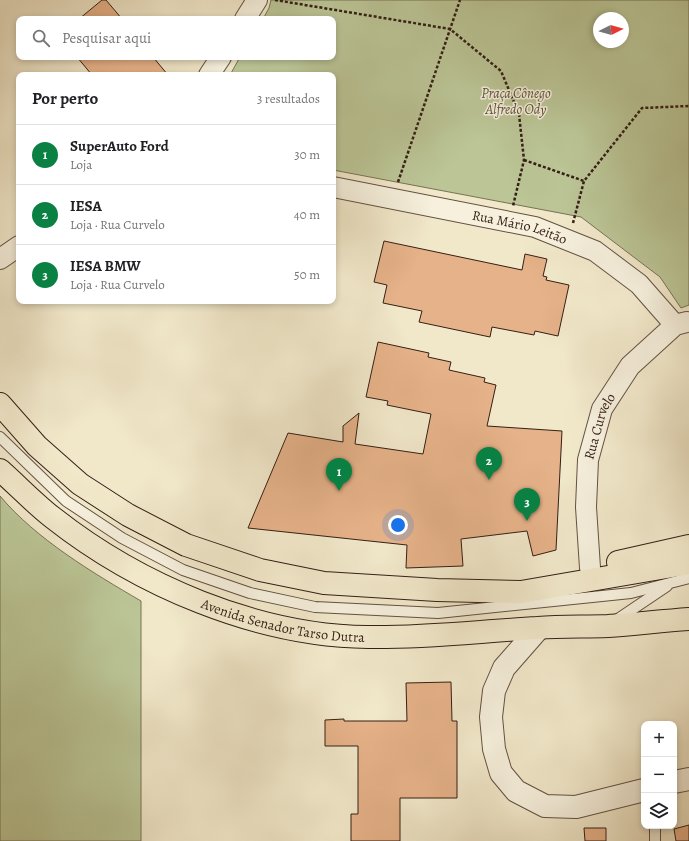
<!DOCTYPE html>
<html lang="pt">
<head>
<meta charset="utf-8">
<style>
  body { margin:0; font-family:Alegreya,serif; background:#f2f2f2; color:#202124 }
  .controls { position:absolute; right:12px; bottom:12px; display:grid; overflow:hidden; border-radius:8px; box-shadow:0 2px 6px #0003 }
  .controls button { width:36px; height:36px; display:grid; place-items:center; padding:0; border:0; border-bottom:1px solid #e0e0e0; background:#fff; color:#202124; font:20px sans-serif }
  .compass { position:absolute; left:593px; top:12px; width:36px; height:36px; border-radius:50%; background:#fff; box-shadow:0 2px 6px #0003; rotate:85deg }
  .you { position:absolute; left:398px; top:525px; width:14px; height:14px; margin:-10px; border:3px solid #fff; border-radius:50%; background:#1a73e8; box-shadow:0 0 0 6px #1a73e833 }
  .badge { display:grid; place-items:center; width:26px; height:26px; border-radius:50%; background:#0b8043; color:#fff; font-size:13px; font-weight:700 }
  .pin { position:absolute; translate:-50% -33px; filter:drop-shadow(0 1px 2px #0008) }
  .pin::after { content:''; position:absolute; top:21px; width:14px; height:12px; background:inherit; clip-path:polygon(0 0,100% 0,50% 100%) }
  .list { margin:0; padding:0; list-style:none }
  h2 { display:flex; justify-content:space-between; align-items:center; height:52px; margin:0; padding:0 16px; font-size:17px }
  h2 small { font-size:13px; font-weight:400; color:#757577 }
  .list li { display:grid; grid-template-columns:26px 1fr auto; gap:12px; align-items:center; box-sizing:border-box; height:60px; padding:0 16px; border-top:1px solid #e0e0e0 }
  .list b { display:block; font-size:15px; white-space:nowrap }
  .list p { margin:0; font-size:13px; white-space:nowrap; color:#757577 }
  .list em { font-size:13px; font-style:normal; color:#757577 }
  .icon { flex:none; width:22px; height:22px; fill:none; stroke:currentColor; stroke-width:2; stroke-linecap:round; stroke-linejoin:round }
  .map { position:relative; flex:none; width:689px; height:841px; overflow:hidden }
  .search { position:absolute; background:#fff; box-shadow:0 2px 6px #0003; left:16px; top:16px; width:320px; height:44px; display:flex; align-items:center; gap:10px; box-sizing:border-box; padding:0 14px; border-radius:8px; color:#757577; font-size:15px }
  .panel { position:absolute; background:#fff; box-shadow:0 2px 6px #0003; left:16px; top:72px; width:320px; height:232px; border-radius:8px }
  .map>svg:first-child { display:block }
</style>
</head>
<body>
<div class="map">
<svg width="689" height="841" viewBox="0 0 689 841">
  <rect width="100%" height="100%" fill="#f1e8ca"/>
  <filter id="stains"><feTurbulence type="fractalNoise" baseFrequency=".005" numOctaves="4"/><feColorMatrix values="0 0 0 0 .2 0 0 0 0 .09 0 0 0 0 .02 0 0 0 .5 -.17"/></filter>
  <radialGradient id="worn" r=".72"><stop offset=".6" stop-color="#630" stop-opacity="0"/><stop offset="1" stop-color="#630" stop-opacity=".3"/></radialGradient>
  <g fill="#bbc596" stroke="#787256" fill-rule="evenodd">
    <path d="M271,0H689V305L681,308L660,277L581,217L333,170V75H230L240,57H333V19H263L269,8ZM599,18H623V42H599Z"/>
    <path d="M0,496C36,539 93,573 141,601V841H0Z"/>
  </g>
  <g fill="#e6b289" stroke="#341f16">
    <polygon points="102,0 106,0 122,19 79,19"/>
    <polygon points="77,57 153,57 168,75 92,75"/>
    <polygon points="384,241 522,270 525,254 547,259 543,276 547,277 546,280 569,285 558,336 535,331 534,335 492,327 490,337 419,322 422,311 383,303 387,285 374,282"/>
    <polygon points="378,342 429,353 428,357 451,362 449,370 485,378 484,382 496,385 487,426 562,431 556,550 533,556 527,531 461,539 463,566 406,568 407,545 248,528 288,433 343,442 343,426 359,413 355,444 423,454 431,414 387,405 388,401 366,397"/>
    <polygon points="451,682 452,721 457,721 457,798 400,798 400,841 351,841 351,814 358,814 358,746 325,746 325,720 344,719 344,721 407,721 406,683"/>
    <polygon points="689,825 689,841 676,841 674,829"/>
    <polygon points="584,828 606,828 606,841 585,841"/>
  </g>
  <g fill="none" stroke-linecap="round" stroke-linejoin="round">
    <defs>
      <g id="service">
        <polyline points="0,437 66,501 122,538 183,570 250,593 315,607 438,613 631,593 689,578"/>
        <polyline points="615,621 667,586"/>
        <polyline points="655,826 655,841"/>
      </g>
      <g id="minor">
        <polyline points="245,19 257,0"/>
        <polyline points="209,75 221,57"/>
        <path id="s1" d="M333,187L535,227L595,251L639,284L675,325"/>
        <polyline points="0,259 19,246"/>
        <path id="s2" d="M590,568L586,507L588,460L602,409L630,366L675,325L687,322"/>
      </g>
      <g id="tertiary">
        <polyline points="539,628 504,668 494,691 491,717 494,749 501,773 516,791 545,806 576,807 644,790"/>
        <polyline points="674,782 689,779"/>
      </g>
      <g id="primary">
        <polyline points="0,404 37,446 80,484 128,515 186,545 260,570 324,583 437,590 521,592 689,563"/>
        <path id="s3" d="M0,470C17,485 34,503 52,517C138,585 257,636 368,637C425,638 481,631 538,628C561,626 585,627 608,626C635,624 662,621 689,619"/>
        <polyline points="618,562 689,546"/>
      </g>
    </defs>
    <use href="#service" stroke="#635143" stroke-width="12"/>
    <use href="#minor" stroke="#635143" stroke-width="22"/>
    <use href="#tertiary" stroke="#635143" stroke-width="24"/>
    <use href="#primary" stroke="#341f16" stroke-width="24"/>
    <g stroke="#341f16" stroke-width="2.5" stroke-dasharray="3 2" stroke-linecap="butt">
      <polyline points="275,0 450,29 501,71 519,114 524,160 513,206"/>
      <polyline points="524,160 584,181"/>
      <polyline points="398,182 460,0"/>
      <polyline points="573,223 584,181 642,108 689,106"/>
    </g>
    <use href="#service" stroke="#f6f0dd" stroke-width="10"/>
    <use href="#minor" stroke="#f6f0dd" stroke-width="20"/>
    <use href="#tertiary" stroke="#f6f0dd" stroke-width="22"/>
    <use href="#primary" stroke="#f1e8ca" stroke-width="22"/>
  </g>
  <g text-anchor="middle" stroke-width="3" stroke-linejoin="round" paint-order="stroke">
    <g font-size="14" font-style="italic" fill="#5c513c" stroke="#f6f0dd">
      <text x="516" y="98">Praça Cônego<tspan x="516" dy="16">Alfredo Ody</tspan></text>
    </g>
    <g font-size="14" fill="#341f16" stroke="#f6f0dd">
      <text dy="5" stroke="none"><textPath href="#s1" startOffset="191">Rua Mário Leitão</textPath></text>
      <text dy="5" stroke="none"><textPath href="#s2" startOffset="144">Rua Curvelo</textPath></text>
      <text dy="5" stroke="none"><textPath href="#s3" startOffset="327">Avenida Senador Tarso Dutra</textPath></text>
    </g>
  </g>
  <rect width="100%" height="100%" filter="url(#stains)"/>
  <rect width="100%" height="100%" fill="url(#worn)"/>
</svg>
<div class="controls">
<button>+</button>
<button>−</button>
<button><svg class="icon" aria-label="layers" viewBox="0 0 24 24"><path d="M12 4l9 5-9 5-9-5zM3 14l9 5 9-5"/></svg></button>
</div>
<svg class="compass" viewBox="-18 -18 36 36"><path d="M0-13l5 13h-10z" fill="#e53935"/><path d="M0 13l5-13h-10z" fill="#757577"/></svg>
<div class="you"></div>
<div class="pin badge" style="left:339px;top:491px">1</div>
<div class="pin badge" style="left:489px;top:480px">2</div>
<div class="pin badge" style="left:527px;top:521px">3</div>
<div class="search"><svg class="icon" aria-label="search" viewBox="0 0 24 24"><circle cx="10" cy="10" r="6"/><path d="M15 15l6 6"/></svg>Pesquisar aqui</div>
<section class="panel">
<h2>Por perto<small>3 resultados</small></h2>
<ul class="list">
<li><span class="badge">1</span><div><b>SuperAuto Ford</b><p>Loja</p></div><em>30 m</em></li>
<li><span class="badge">2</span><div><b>IESA</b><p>Loja · Rua Curvelo</p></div><em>40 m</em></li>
<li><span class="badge">3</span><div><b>IESA BMW</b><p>Loja · Rua Curvelo</p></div><em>50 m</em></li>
</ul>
</section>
</div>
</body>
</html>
